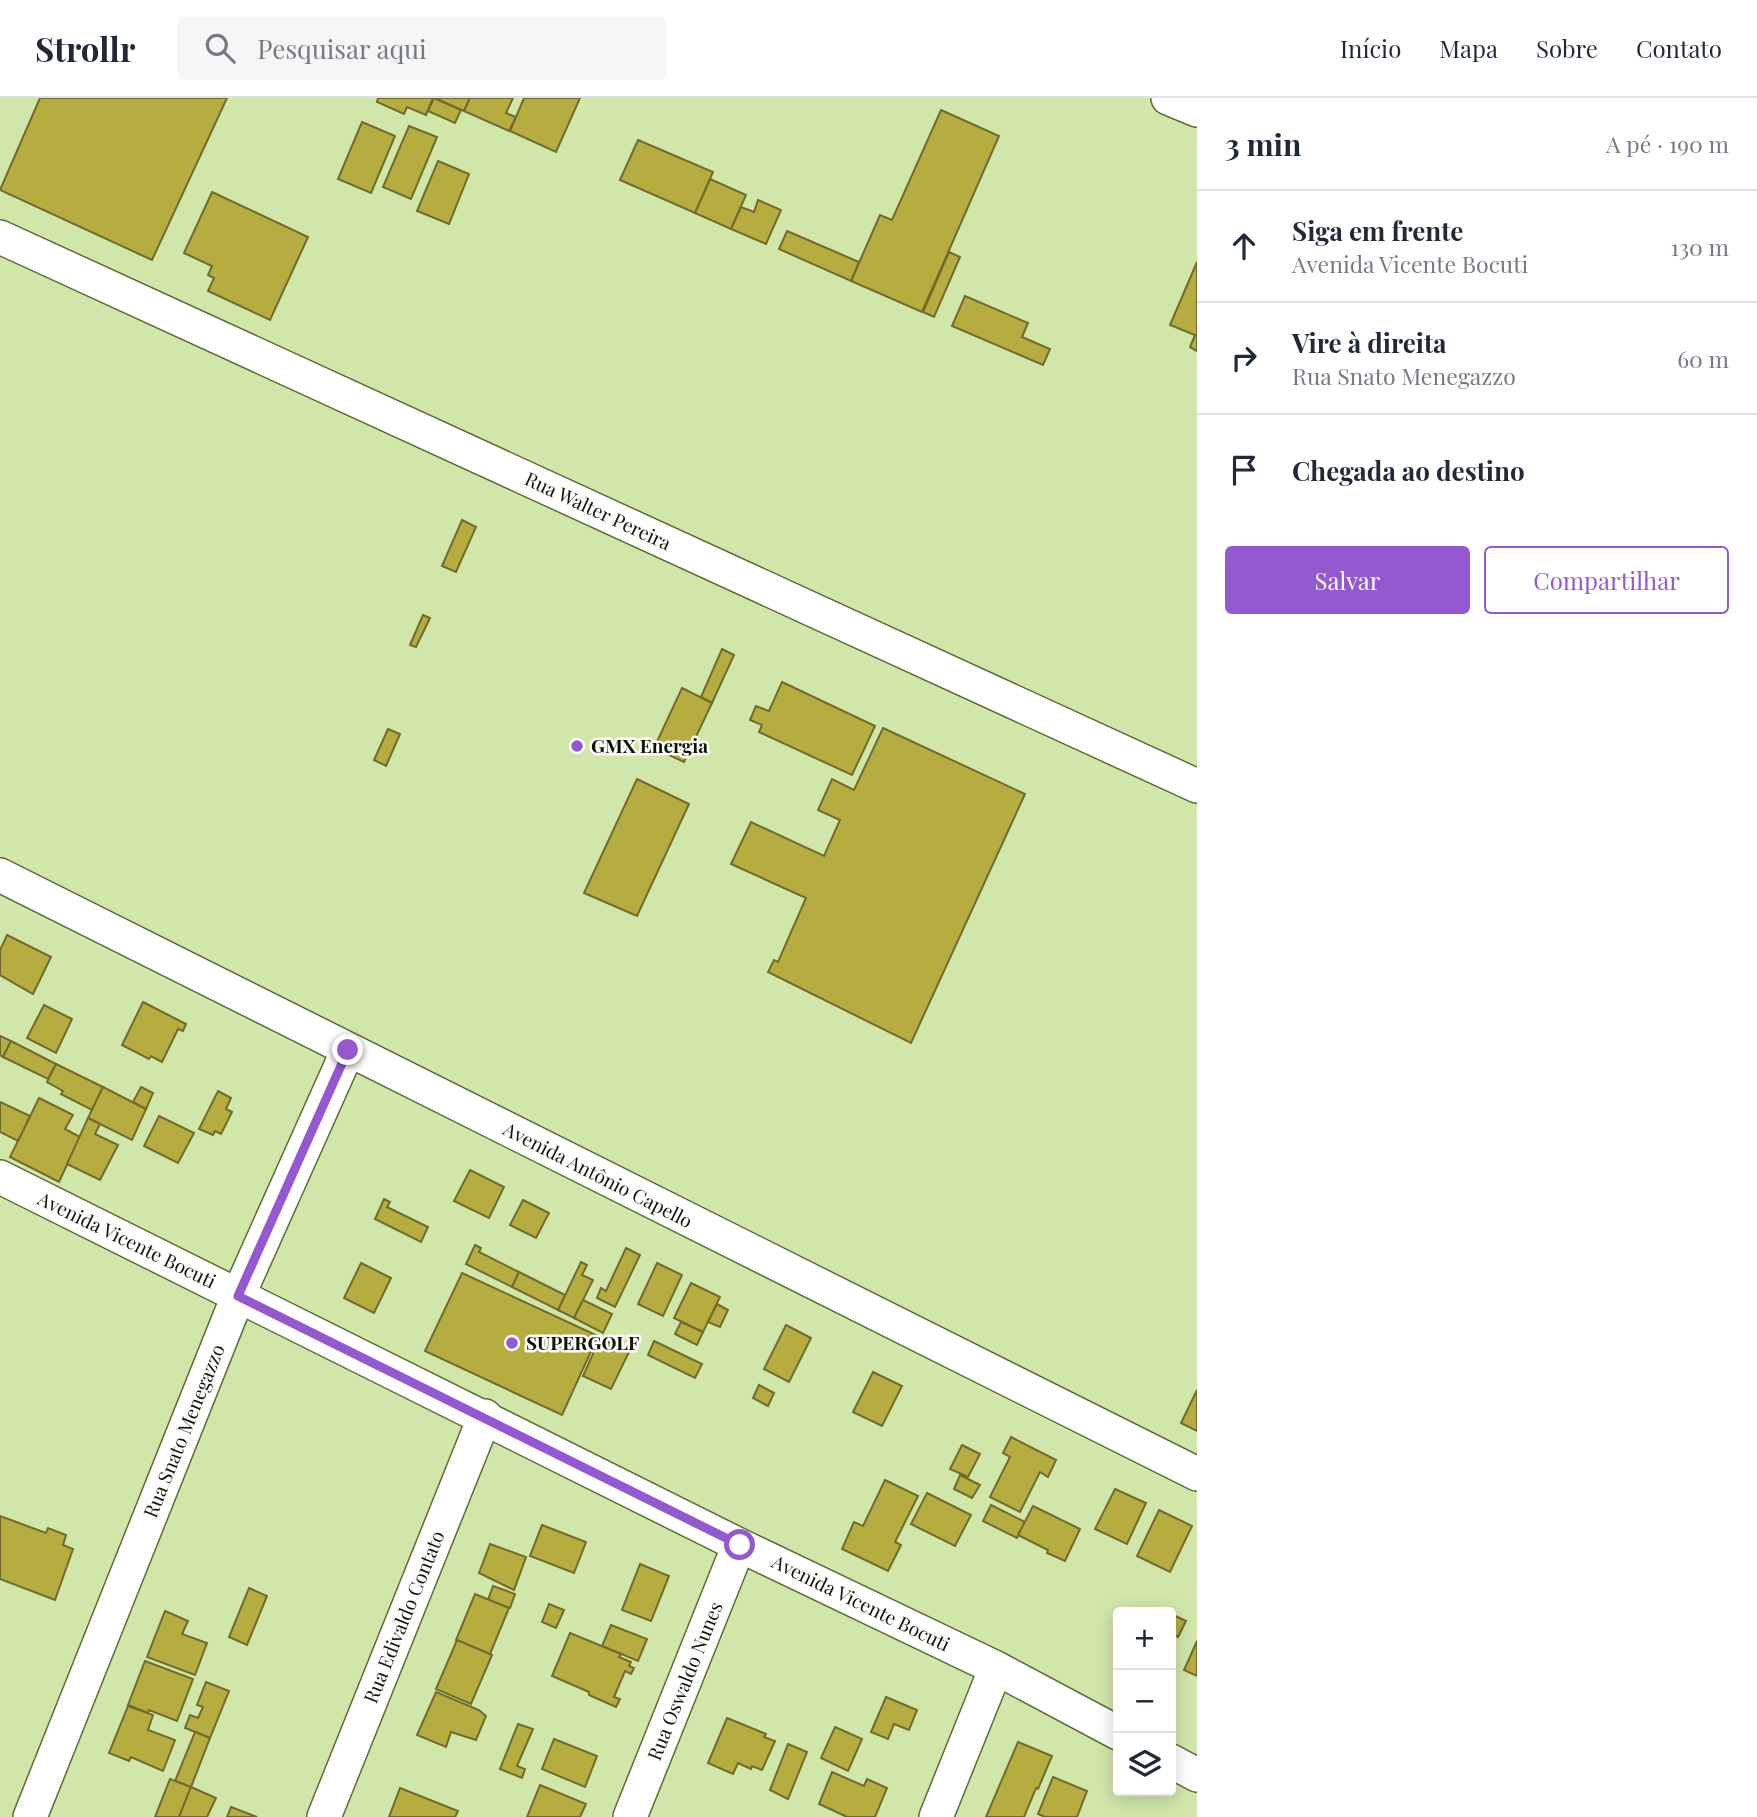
<!DOCTYPE html>
<html lang="pt">
<head>
<meta charset="utf-8">
<style>
  body { margin:0; font-family:"Playfair Display",serif; background:#f6f6f7; color:#1f2937 }
  .controls { position:absolute; right:21px; bottom:21px; display:grid; overflow:hidden; border-radius:7px; box-shadow:0 4px 18px #0003 }
  .controls button { width:63px; height:63px; display:grid; place-items:center; padding:0; border:0; border-bottom:2px solid #e0e1e3; background:#fff; color:#1f2937; font:35px sans-serif }
  .stop { position:absolute; width:21px; height:21px; margin:-16px; border:5px solid #9459d0; border-radius:50%; background:#fff }
  .stop.end { background:#9459d0; border-color:#fff; box-shadow:0 2px 7px #0008 }
  .list { margin:0; padding:0; list-style:none }
  h2 { display:flex; justify-content:space-between; align-items:center; height:91px; margin:0; padding:0 28px; font-size:30px }
  h2 small { font-size:23px; font-weight:400; color:#747a83 }
  .list li { display:grid; grid-template-columns:46px 1fr auto; gap:21px; align-items:center; box-sizing:border-box; height:112px; padding:0 28px; border-top:2px solid #e0e1e3 }
  .list b { display:block; font-size:26px; white-space:nowrap }
  .list p { margin:0; font-size:23px; white-space:nowrap; color:#747a83 }
  .list em { font-size:23px; font-style:normal; color:#747a83 }
  .actions { display:flex; gap:14px; padding:21px 28px }
  .actions a { flex:1; padding:16px 0; border:2px solid #9459d0; border-radius:7px; text-align:center; font-size:24px; color:#9459d0 }
  .actions .main { background:#9459d0; color:#fff }
  .icon { flex:none; width:38px; height:38px; fill:none; stroke:currentColor; stroke-width:2; stroke-linecap:round; stroke-linejoin:round }
  .map { position:relative; flex:none; width:1197px; height:1719px; overflow:hidden }
  header { display:flex; align-items:center; gap:42px; box-sizing:border-box; height:98px; padding:0 35px; background:#fff; border-bottom:2px solid #e0e1e3 }
  header strong { font-size:33px }
  nav { display:flex; gap:38px; margin-inline-start:auto; font-size:24px }
  .search { width:490px; height:63px; background:#f6f6f7; display:flex; align-items:center; gap:18px; box-sizing:border-box; padding:0 24px; border-radius:7px; color:#747a83; font-size:26px }
  main { display:flex }
  aside { flex:1; background:#fff }
  .map>svg:first-child { display:block }
</style>
</head>
<body>
<header>
<strong>Strollr</strong>
<div class="search"><svg class="icon" aria-label="search" viewBox="0 0 24 24"><circle cx="10" cy="10" r="6"/><path d="M15 15l6 6"/></svg>Pesquisar aqui</div>
<nav><a>Início</a><a>Mapa</a><a>Sobre</a><a>Contato</a></nav>
</header>
<main>
<div class="map">
<svg width="1197" height="1719" viewBox="0 0 1197 1719">
  <rect width="100%" height="100%" fill="#d1e7aa"/>
  <g fill="#b6ad41" stroke="#706b2c" stroke-width="2">
    <polygon points="40,0 227,0 152,162 0,92"/>
    <polygon points="378,0 433,0 426,17 407,9 404,16 377,4"/>
    <polygon points="434,0 461,12 455,25 428,13"/>
    <polygon points="435,0 470,0 464,13"/>
    <polygon points="470,0 513,0 506,15 516,19 509,33 464,13"/>
    <polygon points="524,0 580,0 556,54 510,33"/>
    <polygon points="941,12 999,38 922,214 851,183 880,117 892,122"/>
    <polygon points="362,24 395,38 371,95 338,81"/>
    <polygon points="409,28 437,39 411,101 383,89"/>
    <polygon points="638,42 713,74 695,115 620,82"/>
    <polygon points="438,63 469,76 449,126 417,113"/>
    <polygon points="710,81 746,97 731,131 695,115"/>
    <polygon points="212,94 308,139 270,222 208,193 214,180 208,177 212,168 184,155"/>
    <polygon points="758,102 781,112 766,146 731,131 741,109 754,114"/>
    <polygon points="787,133 859,164 851,183 779,151"/>
    <polygon points="949,154 960,159 934,219 923,214"/>
    <polygon points="1197,164 1197,253 1190,249 1195,237 1170,227"/>
    <polygon points="965,198 1028,225 1022,239 1050,251 1043,267 952,228"/>
    <polygon points="462,422 476,429 456,474 442,468"/>
    <polygon points="423,517 430,520 416,549 410,547"/>
    <polygon points="722,551 734,557 712,605 701,599"/>
    <polygon points="782,584 875,628 852,677 759,634 762,627 750,622 756,608 769,613"/>
    <polygon points="682,590 712,605 684,664 654,650"/>
    <polygon points="883,630 1025,696 911,945 768,874 774,862 778,864 806,800 731,766 751,724 824,758 840,722 818,712 832,681 854,692"/>
    <polygon points="388,631 400,636 386,668 374,662"/>
    <polygon points="637,681 689,706 637,818 584,795"/>
    <polygon points="7,837 51,859 33,896 0,877 0,852"/>
    <polygon points="143,904 186,926 183,933 178,931 162,964 151,958 149,961 122,947"/>
    <polygon points="44,907 72,921 56,955 27,940"/>
    <polygon points="0,938 11,943 3,959 0,957"/>
    <polygon points="11,943 56,966 48,981 3,959"/>
    <polygon points="56,966 103,989 92,1012 61,996 63,993 47,984"/>
    <polygon points="103,989 146,1011 132,1042 88,1020"/>
    <polygon points="141,989 153,995 146,1011 133,1004"/>
    <polygon points="218,993 231,1000 226,1011 232,1014 221,1036 215,1033 213,1037 199,1031"/>
    <polygon points="39,1000 73,1017 65,1031 80,1039 59,1084 10,1059"/>
    <polygon points="0,1004 30,1018 18,1043 0,1034"/>
    <polygon points="159,1018 194,1035 178,1065 144,1048"/>
    <polygon points="88,1020 100,1026 95,1036 118,1047 100,1082 67,1066"/>
    <polygon points="470,1072 504,1089 489,1120 454,1103"/>
    <polygon points="384,1101 390,1104 387,1109 428,1129 421,1144 375,1121"/>
    <polygon points="523,1102 549,1115 536,1140 510,1127"/>
    <polygon points="475,1147 481,1150 479,1154 519,1174 512,1189 466,1166"/>
    <polygon points="626,1150 640,1157 615,1209 597,1200 601,1190 606,1193"/>
    <polygon points="581,1164 587,1167 582,1177 593,1182 574,1220 558,1212"/>
    <polygon points="361,1165 391,1180 374,1215 344,1200"/>
    <polygon points="657,1165 682,1177 663,1218 638,1206"/>
    <polygon points="519,1174 565,1197 558,1212 512,1189"/>
    <polygon points="462,1175 598,1238 562,1317 425,1253"/>
    <polygon points="691,1185 720,1199 703,1234 674,1220"/>
    <polygon points="583,1202 612,1216 603,1235 574,1220"/>
    <polygon points="717,1206 728,1212 720,1229 708,1224"/>
    <polygon points="681,1224 703,1234 697,1247 675,1236"/>
    <polygon points="786,1227 811,1240 789,1284 764,1271"/>
    <polygon points="600,1240 629,1254 611,1291 583,1278"/>
    <polygon points="654,1243 702,1266 695,1280 648,1257"/>
    <polygon points="873,1274 902,1288 882,1328 853,1314"/>
    <polygon points="759,1287 774,1295 768,1308 753,1300"/>
    <polygon points="1197,1292 1197,1333 1181,1325"/>
    <polygon points="1011,1339 1056,1362 1048,1379 1040,1374 1020,1414 990,1399 1010,1359 1003,1355"/>
    <polygon points="962,1347 980,1356 968,1379 950,1371"/>
    <polygon points="960,1377 980,1387 972,1400 954,1391"/>
    <polygon points="885,1382 918,1398 895,1444 901,1447 888,1473 842,1451 854,1424 863,1428"/>
    <polygon points="1115,1391 1146,1405 1127,1446 1095,1431"/>
    <polygon points="927,1395 971,1417 955,1448 911,1426"/>
    <polygon points="991,1407 1025,1424 1017,1440 983,1423"/>
    <polygon points="1033,1408 1080,1431 1065,1463 1047,1455 1048,1452 1018,1437"/>
    <polygon points="1159,1412 1192,1428 1170,1474 1137,1458"/>
    <polygon points="0,1418 46,1435 48,1430 66,1437 63,1447 73,1451 55,1502 0,1481"/>
    <polygon points="542,1427 586,1444 574,1475 530,1458"/>
    <polygon points="490,1446 526,1459 514,1492 479,1475"/>
    <polygon points="640,1466 669,1478 651,1523 622,1512"/>
    <polygon points="493,1488 515,1496 510,1510 488,1502"/>
    <polygon points="249,1490 267,1498 247,1547 229,1539"/>
    <polygon points="475,1496 509,1510 490,1556 456,1542"/>
    <polygon points="549,1506 564,1512 556,1530 542,1524"/>
    <polygon points="165,1513 188,1523 182,1536 207,1545 195,1577 147,1559"/>
    <polygon points="1171,1516 1186,1523 1178,1539 1171,1535"/>
    <polygon points="611,1527 647,1541 638,1563 602,1548"/>
    <polygon points="570,1535 621,1556 619,1559 631,1564 629,1568 634,1570 631,1576 625,1573 614,1599 620,1601 616,1609 589,1597 589,1594 552,1578"/>
    <polygon points="457,1542 492,1557 471,1606 436,1591"/>
    <polygon points="1197,1543 1197,1578 1184,1572"/>
    <polygon points="145,1563 193,1581 177,1623 149,1612 148,1615 128,1607"/>
    <polygon points="206,1584 229,1593 210,1640 185,1630 190,1617 198,1620 203,1609 197,1607"/>
    <polygon points="436,1594 479,1612 486,1618 476,1642 451,1634 446,1649 417,1637"/>
    <polygon points="886,1599 917,1612 909,1632 894,1626 888,1641 871,1634"/>
    <polygon points="128,1608 153,1617 148,1632 175,1642 163,1673 131,1659 129,1663 109,1655"/>
    <polygon points="727,1620 766,1636 764,1639 775,1643 762,1672 752,1668 751,1671 738,1665 733,1676 708,1665"/>
    <polygon points="518,1626 533,1631 517,1668 525,1671 522,1680 500,1671"/>
    <polygon points="835,1629 862,1641 848,1673 821,1660"/>
    <polygon points="195,1634 210,1640 191,1689 175,1683"/>
    <polygon points="554,1641 597,1658 585,1689 542,1671"/>
    <polygon points="1018,1644 1052,1658 1038,1691 1036,1690 1024,1719 986,1719"/>
    <polygon points="788,1646 807,1654 788,1701 770,1692"/>
    <polygon points="832,1674 864,1688 867,1681 887,1690 875,1719 847,1719 819,1706"/>
    <polygon points="1053,1679 1087,1693 1077,1719 1045,1719 1038,1716"/>
    <polygon points="170,1681 191,1689 179,1719 155,1719"/>
    <polygon points="540,1687 586,1706 580,1719 527,1719"/>
    <polygon points="191,1689 216,1700 207,1719 179,1719"/>
    <polygon points="400,1690 458,1713 455,1719 389,1719"/>
    <polygon points="231,1709 257,1719 227,1719"/>
  </g>
  <g fill="none" stroke-linecap="round" stroke-linejoin="round">
    <defs>
      <g id="minor">
        <polyline points="1168,0 1197,12"/>
        <polyline points="0,139 1197,688"/>
        <polyline points="0,777 1197,1376"/>
        <polyline points="0,1079 739,1447 996,1570 1118,1635"/>
        <polyline points="1171,1663 1197,1677"/>
        <polyline points="30,1719 238,1198 348,952"/>
        <polyline points="324,1719 485,1318"/>
        <polyline points="630,1719 739,1447"/>
        <polyline points="936,1719 996,1570"/>
      </g>
    </defs>
    <use href="#minor" stroke="#5b6d35" stroke-width="36"/>
    <use href="#minor" stroke="#fff" stroke-width="33"/>
  </g>
  <g fill="none" stroke-linecap="round" stroke-linejoin="round">
    <polyline stroke="#9459d0" stroke-width="9" points="348,952 238,1198 740,1447"/>
  </g>
  <g fill="#9459d0" stroke="#fefefe" stroke-width="2.5">
    <circle cx="577" cy="648" r="7"/>
    <circle cx="512" cy="1245" r="7"/>
  </g>
  <g text-anchor="middle" stroke-width="5" stroke-linejoin="round" paint-order="stroke">
    <g font-size="19" fill="#0e1501" stroke="#fefefe">
      <text transform="translate(598 413) rotate(25)" y="7">Rua Walter Pereira</text>
      <text transform="translate(598 1077) rotate(27)" y="7">Avenida Antônio Capello</text>
      <text transform="translate(127 1142) rotate(26)" y="7">Avenida Vicente Bocuti</text>
      <text transform="translate(184 1333) rotate(-68)" y="7">Rua Snato Menegazzo</text>
      <text transform="translate(861 1505) rotate(26)" y="7">Avenida Vicente Bocuti</text>
      <text transform="translate(404 1519) rotate(-68)" y="7">Rua Edivaldo Contato</text>
      <text transform="translate(685 1583) rotate(-68)" y="7">Rua Oswaldo Nunes</text>
    </g>
    <g font-size="19" font-weight="bold" fill="#0e1501" stroke="#fefefe" text-anchor="start">
      <text x="591" y="655">GMX Energia</text>
      <text x="526" y="1252">SUPERGOLF</text>
    </g>
  </g>
</svg>
<div class="controls">
<button>+</button>
<button>−</button>
<button><svg class="icon" aria-label="layers" viewBox="0 0 24 24"><path d="M12 4l9 5-9 5-9-5zM3 14l9 5 9-5"/></svg></button>
</div>
<div class="stop" style="left:740px;top:1447px"></div>
<div class="stop end" style="left:348px;top:952px"></div>
</div>
<aside>
<h2>3 min<small>A pé · 190 m</small></h2>
<ul class="list">
<li><svg class="icon" aria-label="ahead" viewBox="0 0 24 24"><path d="M12 20V5M6 11l6-6 6 6"/></svg><div><b>Siga em frente</b><p>Avenida Vicente Bocuti</p></div><em>130 m</em></li>
<li><svg class="icon" aria-label="right" viewBox="0 0 24 24"><path d="M7 20v-9h11M14 6l5 5-5 5"/></svg><div><b>Vire à direita</b><p>Rua Snato Menegazzo</p></div><em>60 m</em></li>
<li><svg class="icon" aria-label="arrive" viewBox="0 0 24 24"><path d="M6 21V4h12l-3 4 3 4H6"/></svg><div><b>Chegada ao destino</b></div></li>
</ul>
<div class="actions"><a class="main">Salvar</a><a>Compartilhar</a></div>
</aside>
</main>
</body>
</html>
